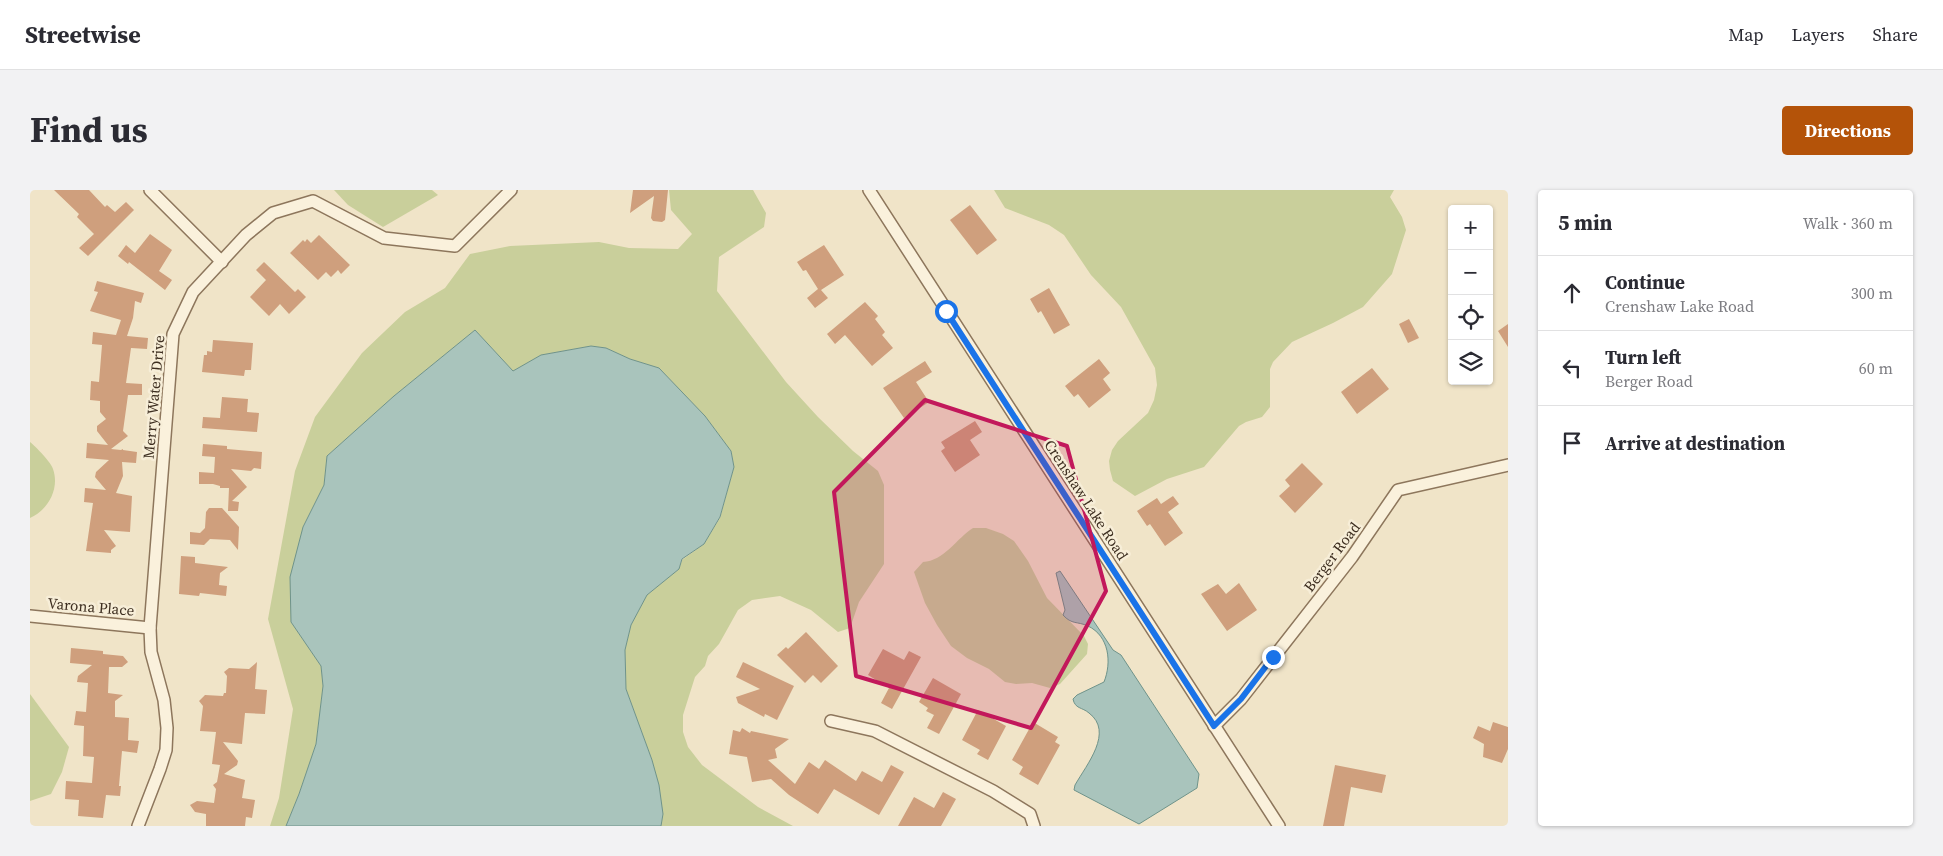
<!DOCTYPE html>
<html lang="en">
<head>
<meta charset="utf-8">
<style>
  body { margin:0; font-family:"Source Serif 4",serif; background:#f2f2f3; color:#2b2b33 }
  .controls { position:absolute; right:15px; top:15px; display:grid; overflow:hidden; border-radius:5px; box-shadow:0 1px 4px #0004 }
  .controls button { width:45px; height:45px; display:grid; place-items:center; padding:0; border:0; border-bottom:1px solid #e1e1e2; background:#fff; color:#2b2b33; font:25px sans-serif }
  .stop { position:absolute; width:15px; height:15px; margin:-11px; border:4px solid #1a73e8; border-radius:50%; background:#fff }
  .stop.end { background:#1a73e8; border-color:#fff; box-shadow:0 1px 5px #0008 }
  .list { margin:0; padding:0; list-style:none }
  h2 { display:flex; justify-content:space-between; align-items:center; height:65px; margin:0; padding:0 20px; font-size:21px }
  h2 small { font-size:16px; font-weight:400; color:#7c7c81 }
  .list li { display:grid; grid-template-columns:32px 1fr auto; gap:15px; align-items:center; box-sizing:border-box; height:75px; padding:0 20px; border-top:1px solid #e1e1e2 }
  .list b { display:block; font-size:19px; white-space:nowrap }
  .list p { margin:0; font-size:16px; white-space:nowrap; color:#7c7c81 }
  .list em { font-size:16px; font-style:normal; color:#7c7c81 }
  .icon { flex:none; width:28px; height:28px; fill:none; stroke:currentColor; stroke-width:2; stroke-linecap:round; stroke-linejoin:round }
  .map { position:relative; flex:none; width:1478px; height:636px; overflow:hidden; border-radius:5px }
  header { display:flex; align-items:center; gap:30px; box-sizing:border-box; height:70px; padding:0 25px; background:#fff; border-bottom:1px solid #e1e1e2 }
  header strong { font-size:24px }
  nav { display:flex; gap:28px; margin-inline-start:auto; font-size:18px }
  .intro { display:flex; align-items:center; justify-content:space-between; box-sizing:border-box; height:120px; padding:0 30px }
  h1 { margin:0; font-size:35px }
  .button { padding:12px 22px; border-radius:5px; background:#b45309; color:#fff; font-size:18px; font-weight:700 }
  main { display:flex; gap:30px; padding:0 30px }
  aside { flex:1; background:#fff; border-radius:5px; box-shadow:0 1px 4px #0004 }
  .map>svg:first-child { display:block }
</style>
</head>
<body>
<header>
<strong>Streetwise</strong>
<nav><a>Map</a><a>Layers</a><a>Share</a></nav>
</header>
<div class="intro"><h1>Find us</h1><a class="button">Directions</a></div>
<main>
<div class="map">
<svg width="1478" height="636" viewBox="0 0 1478 636">
  <rect width="100%" height="100%" fill="#f0e4c8"/>
  <g fill="#c9cf9b">
    <polygon points="304,0 402,0 408,5 353,37 318,15"/>
    <polygon points="639,0 723,0 736,23 734,37 689,67 687,101 756,192 788,227 823,261 848,281 854,295 854,374 829,412 820,438 808,442 781,420 750,406 722,410 708,420 689,454 678,466 675,476 665,487 653,525 653,542 658,557 672,575 728,617 763,636 631,636 633,624 622,570 596,499 595,460 601,435 617,405 649,379 652,370 674,354 690,328 704,277 701,261 675,226 629,178 600,169 576,158 561,156 511,165 483,181 445,140 364,206 297,266 294,295 273,337 261,432 291,476 293,496 286,554 269,604 256,636 240,636 249,608 263,519 238,429 265,281 285,227 332,163 375,122 415,98 440,64 480,56 569,52 599,58 648,59 662,44 641,20"/>
    <polygon points="964,0 1364,0 1360,7 1372,27 1376,40 1362,84 1333,117 1303,133 1262,152 1243,172 1240,179 1240,217 1232,227 1216,232 1209,236 1174,277 1137,289 1105,306 1083,291 1080,280 1079,271 1082,260 1088,251 1118,223 1124,210 1127,195 1125,178 1091,117 1061,85 1034,45 1019,35 975,18"/>
    <path d="M0,252C6,257 21,272 23,279C30,299 18,320 0,328Z"/>
    <path d="M943,338H956L973,344L984,351L998,371L1017,408L1054,446L1058,454L1057,464L1030,494L1020,498L1002,493L986,494L975,492L959,479L937,468L921,456L907,435L895,413L884,382L893,372C914,371 927,348 943,338Z"/>
    <polygon points="0,504 39,557 32,582 21,604 0,611"/>
  </g>
  <g fill="#a9c4bc" stroke="#6f938a">
    <polygon points="445,140 483,181 511,165 561,156 576,158 600,169 629,178 675,226 701,261 704,277 690,327 674,354 652,369 649,379 617,405 601,435 595,460 596,499 622,570 629,595 633,624 631,636 256,636 269,604 286,554 293,496 291,476 261,432 260,387 273,337 294,295 297,266 364,206"/>
    <path d="M1030,381L1083,460L1091,465L1169,584L1167,598L1109,634L1044,600L1045,595C1057,574 1084,542 1059,523C1052,517 1045,519 1043,509L1047,505L1074,492C1082,472 1079,446 1058,436C1047,431 1042,435 1033,425L1035,420L1026,383Z"/>
  </g>
  <g fill="#cf9f7d">
    <polygon points="24,0 59,0 75,17 77,15 85,22 96,12 104,20 58,66 49,58 64,44 47,27 49,24"/>
    <polygon points="603,0 638,0 635,30 632,32 623,31 621,28 624,6 600,23"/>
    <polygon points="940,15 967,50 947,65 920,30"/>
    <polygon points="120,44 142,60 129,81 142,90 135,100 99,72 98,74 88,66 96,55 105,63"/>
    <polygon points="289,45 320,75 311,84 308,80 301,87 296,82 288,90 260,63 273,50 275,52 277,49 281,53"/>
    <polygon points="794,55 814,85 791,100 798,108 785,118 777,108 788,99 776,80 773,81 767,72"/>
    <polygon points="234,72 265,102 268,99 276,107 259,124 250,114 239,126 220,107 236,90 226,80"/>
    <polygon points="67,91 114,103 111,113 105,111 103,128 97,146 118,148 117,159 101,158 96,193 112,194 112,205 98,205 93,241 98,246 81,259 91,260 93,259 93,260 107,262 106,273 92,272 93,286 86,303 102,306 100,342 74,340 86,356 81,360 81,363 56,361 63,313 54,312 55,298 76,300 65,287 66,282 79,270 56,268 57,253 78,255 67,241 67,236 76,229 70,222 70,211 60,210 61,191 69,192 72,155 62,154 63,142 86,145 91,130 60,121 68,102 64,101"/>
    <polygon points="1019,98 1040,135 1024,144 1011,121 1008,123 1000,109"/>
    <polygon points="835,112 848,126 845,129 855,142 852,145 863,158 842,176 815,145 805,154 797,144"/>
    <polygon points="1379,129 1389,148 1378,153 1369,134"/>
    <polygon points="1478,134 1478,157 1468,141"/>
    <polygon points="183,150 223,153 221,180 215,180 214,186 172,182 174,165 177,165 177,161 182,162"/>
    <polygon points="1069,169 1080,183 1073,189 1081,200 1059,218 1048,204 1044,207 1035,196"/>
    <polygon points="895,171 902,182 886,192 899,212 874,228 853,198"/>
    <polygon points="1342,178 1359,199 1327,224 1311,202"/>
    <polygon points="192,207 218,209 217,222 229,223 227,242 172,238 173,227 190,228"/>
    <polygon points="945,231 952,242 940,250 950,265 925,282 911,261 915,258 911,252"/>
    <polygon points="173,254 197,256 197,259 232,262 231,279 224,278 221,281 201,279 217,297 202,311 209,312 208,321 198,321 199,298 190,298 190,296 183,294 169,294 169,282 184,283 185,267 172,266"/>
    <polygon points="1272,273 1293,294 1265,323 1249,306 1260,296 1255,290"/>
    <polygon points="1143,306 1149,314 1138,322 1153,343 1135,356 1120,334 1117,336 1107,321 1127,308 1131,314"/>
    <polygon points="179,318 192,318 209,337 208,360 200,350 180,349 174,355 160,354 160,342 170,343 175,338 176,322"/>
    <polygon points="151,366 165,367 165,373 198,377 190,383 189,395 197,396 196,406 170,403 169,406 149,404"/>
    <polygon points="1209,393 1227,420 1197,441 1171,404 1188,394 1196,404"/>
    <polygon points="776,442 808,476 791,493 783,485 775,493 747,465 756,457 758,459"/>
    <polygon points="41,458 73,461 73,464 93,466 98,472 92,477 79,477 78,503 93,505 85,511 85,527 99,528 98,550 109,551 107,563 92,561 89,596 91,596 90,606 76,605 73,628 48,626 49,610 35,609 36,591 62,593 64,567 53,566 54,536 44,535 46,521 56,522 58,493 47,492 48,486 62,475 40,473"/>
    <polygon points="853,459 874,470 879,461 891,467 862,519 851,513 859,498 838,485"/>
    <polygon points="227,472 225,499 237,500 235,524 215,523 212,554 193,552 208,571 207,575 194,584 215,590 212,608 225,610 222,628 216,627 215,636 176,636 176,624 165,622 160,615 167,611 184,613 186,599 183,595 187,592 190,575 182,574 186,542 170,541 173,516 169,511 175,505 193,506 194,503 196,503 197,486 194,482 199,478 219,479"/>
    <polygon points="713,472 764,496 747,530 735,524 734,527 708,513 706,507 730,499 706,487"/>
    <polygon points="903,488 931,504 909,544 897,538 904,525 896,521 898,518 889,512"/>
    <polygon points="948,520 976,536 958,570 947,564 950,560 932,550"/>
    <polygon points="1003,532 1028,547 1025,552 1030,555 1008,595 989,584 993,577 982,570"/>
    <polygon points="1463,532 1478,537 1478,559 1472,573 1453,567 1454,554 1443,548 1448,536 1460,541"/>
    <polygon points="712,538 720,543 721,541 759,549 745,559 747,568 738,570 765,594 779,572 789,579 795,570 826,591 832,581 852,592 861,575 874,582 849,625 804,599 788,624 759,605 741,589 722,592 717,567 699,564 703,540 710,542"/>
    <polygon points="1305,575 1356,585 1352,603 1321,597 1314,636 1293,636"/>
    <polygon points="913,602 926,609 911,636 868,636 884,607 904,618"/>
  </g>
  <g fill="none" stroke-linecap="round" stroke-linejoin="round">
    <defs>
      <g id="minor">
        <polyline points="120,0 192,72"/>
        <polyline points="839,0 1249,636"/>
        <polyline points="0,426 120,438"/>
        <polyline points="801,531 845,541 963,601 1000,624 1004,636"/>
        <polyline points="1184,536 1211,509 1322,367 1368,300 1478,275"/>
        <polyline points="108,636 130,579 136,560 137,538 134,510 121,462 120,438 143,144 163,102 216,45 243,23 283,11 354,48 425,56 481,0"/>
      </g>
    </defs>
    <use href="#minor" stroke="#8d765c" stroke-width="14"/>
    <use href="#minor" stroke="#faf1dc" stroke-width="11"/>
  </g>
  <g fill="none" stroke-linecap="round" stroke-linejoin="round">
    <polyline stroke="#1a73e8" stroke-width="6" points="916,121 1184,536 1211,509 1243,467"/>
  </g>
  <path fill="#c2185b" fill-opacity="0.2" stroke="#c2185b" stroke-width="4" stroke-linejoin="round" d="M895,210L1037,256L1076,401L1001,538L826,486L804,302Z"/>
  <g text-anchor="middle" stroke-width="5" stroke-linejoin="round" paint-order="stroke">
    <g font-size="15" fill="#3d2e20" stroke="#f7eed8">
      <text transform="translate(124 207) rotate(-85)" y="5">Merry Water Drive</text>
      <text transform="translate(1056 310) rotate(57)" y="5">Crenshaw Lake Road</text>
      <text transform="translate(1302 367) rotate(-53)" y="5">Berger Road</text>
      <text transform="translate(61 417) rotate(5)" y="5">Varona Place</text>
    </g>
  </g>
</svg>
<div class="controls">
<button>+</button>
<button>−</button>
<button><svg class="icon" aria-label="locate" viewBox="0 0 24 24"><circle cx="12" cy="12" r="6"/><path d="M12 2v4M12 18v4M2 12h4M18 12h4"/></svg></button>
<button><svg class="icon" aria-label="layers" viewBox="0 0 24 24"><path d="M12 4l9 5-9 5-9-5zM3 14l9 5 9-5"/></svg></button>
</div>
<div class="stop" style="left:916px;top:121px"></div>
<div class="stop end" style="left:1243px;top:467px"></div>
</div>
<aside>
<h2>5 min<small>Walk · 360 m</small></h2>
<ul class="list">
<li><svg class="icon" aria-label="ahead" viewBox="0 0 24 24"><path d="M12 20V5M6 11l6-6 6 6"/></svg><div><b>Continue</b><p>Crenshaw Lake Road</p></div><em>300 m</em></li>
<li><svg class="icon" aria-label="left" viewBox="0 0 24 24"><path d="M17 20v-9H6M10 6l-5 5 5 5"/></svg><div><b>Turn left</b><p>Berger Road</p></div><em>60 m</em></li>
<li><svg class="icon" aria-label="arrive" viewBox="0 0 24 24"><path d="M6 21V4h12l-3 4 3 4H6"/></svg><div><b>Arrive at destination</b></div></li>
</ul>
</aside>
</main>
</body>
</html>
